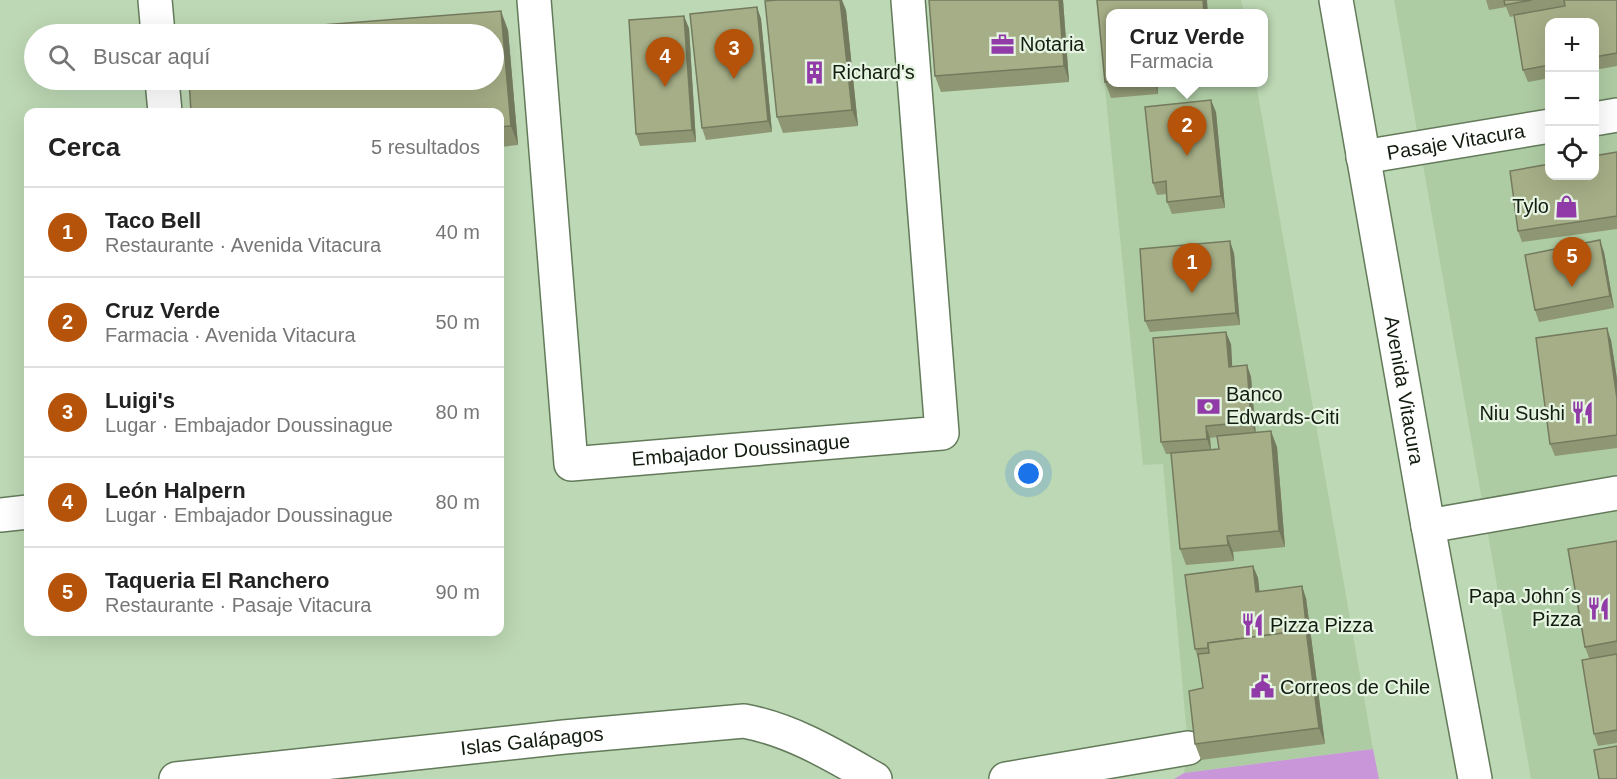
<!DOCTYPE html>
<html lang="es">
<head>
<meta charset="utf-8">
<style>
  body { margin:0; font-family:Arial,sans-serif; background:#f2f2f2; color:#222 }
  .controls { position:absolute; right:18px; top:18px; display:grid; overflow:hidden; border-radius:12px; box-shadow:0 6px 24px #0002 }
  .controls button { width:54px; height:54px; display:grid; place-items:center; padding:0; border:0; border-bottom:2px solid #e0e0e0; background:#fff; color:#222; font:30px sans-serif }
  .you { position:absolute; left:1029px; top:474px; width:21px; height:21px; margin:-15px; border:4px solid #fff; border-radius:50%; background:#1a73e8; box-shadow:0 0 0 9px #1a73e833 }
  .badge { display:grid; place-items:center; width:39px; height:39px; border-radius:50%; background:#b45309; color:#fff; font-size:20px; font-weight:700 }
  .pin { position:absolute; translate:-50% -50px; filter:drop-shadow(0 2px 3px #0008) }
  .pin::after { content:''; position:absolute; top:32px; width:21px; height:18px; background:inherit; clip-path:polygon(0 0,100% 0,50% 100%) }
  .popup { position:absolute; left:1106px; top:9px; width:162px; height:78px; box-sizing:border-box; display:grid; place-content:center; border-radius:12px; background:#fff; filter:drop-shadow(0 2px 4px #0005); font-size:20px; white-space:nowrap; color:#767676 }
  .popup b { font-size:22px; color:#222 }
  .popup::after { content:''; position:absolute; left:50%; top:100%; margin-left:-12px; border:12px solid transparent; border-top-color:#fff }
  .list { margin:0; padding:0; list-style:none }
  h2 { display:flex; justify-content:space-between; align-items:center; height:78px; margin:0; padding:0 24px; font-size:26px }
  h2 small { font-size:20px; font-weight:400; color:#767676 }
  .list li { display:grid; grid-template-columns:39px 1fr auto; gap:18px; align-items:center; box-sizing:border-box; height:90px; padding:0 24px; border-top:2px solid #e0e0e0 }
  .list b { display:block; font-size:22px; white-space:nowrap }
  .list p { margin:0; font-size:20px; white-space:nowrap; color:#767676 }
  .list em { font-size:20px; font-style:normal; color:#767676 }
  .icon { flex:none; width:33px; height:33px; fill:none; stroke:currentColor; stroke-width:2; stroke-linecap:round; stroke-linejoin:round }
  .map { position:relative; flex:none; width:1617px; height:779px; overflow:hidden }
  .search { position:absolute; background:#fff; box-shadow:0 6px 24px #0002; left:24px; top:24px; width:480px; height:66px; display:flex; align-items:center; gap:15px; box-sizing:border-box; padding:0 21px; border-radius:33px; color:#767676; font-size:22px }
  .panel { position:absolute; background:#fff; box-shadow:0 6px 24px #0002; left:24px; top:108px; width:480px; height:528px; border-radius:12px }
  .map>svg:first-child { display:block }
</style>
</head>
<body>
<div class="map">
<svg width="1617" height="779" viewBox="0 0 1617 779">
  <rect width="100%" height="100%" fill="#bdd8b4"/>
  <g fill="#aecca4" fill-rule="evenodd">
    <polygon points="1096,0 1241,0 1244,13 1110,14 1110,82 1256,83 1373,749 1184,773 1188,748 1163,464 1143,465"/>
    <path d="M1394,0H1617V779H1531ZM1550,22H1594V176H1550Z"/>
  </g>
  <polygon fill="#ca96da" points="1373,749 1379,779 1174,779 1184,773"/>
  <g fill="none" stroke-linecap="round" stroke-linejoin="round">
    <defs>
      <g id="street">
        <polyline points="155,0 158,34"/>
        <path id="s1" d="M534,0L571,464L942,433L908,0"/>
        <polyline points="162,80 165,112"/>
        <polyline points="1594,119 1617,115"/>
        <path id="s2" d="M1363,157L1550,126"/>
        <polyline points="0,515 28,512"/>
        <polyline points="1428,526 1617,493"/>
        <path id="s3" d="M176,779L564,737L744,721C792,730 833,755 875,779"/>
        <polyline points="1006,779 1188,748"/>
      </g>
      <g id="primary">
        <path id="s4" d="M1336,0L1428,526L1475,779"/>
      </g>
    </defs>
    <use href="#street" stroke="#637b5b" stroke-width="36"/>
    <use href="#primary" stroke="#637b5b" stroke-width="36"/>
    <use href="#street" stroke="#fff" stroke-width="33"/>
    <use href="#primary" stroke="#fff" stroke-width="33"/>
  </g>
  <g fill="#8e9673" fill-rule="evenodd">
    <polygon points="929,0 1063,0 1069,82 941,92 935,76"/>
    <polygon points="1486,0 1617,0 1617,66 1594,70 1594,22 1550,22 1550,78 1528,82 1523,70 1514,16 1510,17 1506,7 1489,10"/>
    <polygon points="757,7 761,19 772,132 706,140 702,128"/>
    <polygon points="846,10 858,126 783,133 777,117"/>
    <polygon points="1110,14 1110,82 1157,82 1158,94 1111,98 1105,82"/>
    <polygon points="689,28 696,142 640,146 636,134"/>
    <polygon points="508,30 518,145 500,147 500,112"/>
    <polygon points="1216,112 1225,208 1172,214 1167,202 1167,194 1157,195 1153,183"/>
    <polygon points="1617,152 1617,229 1522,242 1518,231"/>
    <polygon points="1604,252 1614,308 1539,322 1535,310"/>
    <polygon points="1234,253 1240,325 1150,332 1145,321"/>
    <polygon points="1611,340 1617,379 1617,448 1555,456 1550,444"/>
    <path d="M1231,344L1232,367L1247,365L1251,377L1255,432L1277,447L1285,547L1233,552L1234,561L1186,565L1180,549L1171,454H1166L1161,442ZM1217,437L1219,449H1211L1210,438Z"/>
    <polygon points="1617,541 1617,743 1598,746 1594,734 1589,658 1585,647"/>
    <polygon points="1253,566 1258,578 1259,592 1306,598 1325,744 1201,760 1195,744 1203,688 1199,661 1195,649"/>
  </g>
  <g fill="#747a5e">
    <polygon points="840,0 842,0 846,10 858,126 852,110"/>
    <polygon points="1059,0 1063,0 1069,82 1064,66"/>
    <polygon points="1203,0 1207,0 1208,14 1204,14"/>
    <polygon points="757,7 761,19 772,132 768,121"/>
    <polygon points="501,11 508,30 518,145 511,126"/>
    <polygon points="684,16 689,28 696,142 692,130"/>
    <polygon points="1154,82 1157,82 1158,94"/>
    <polygon points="1211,100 1216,112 1225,208 1221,196"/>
    <polygon points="1600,240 1604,252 1614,308 1610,296"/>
    <polygon points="1230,241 1234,253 1240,325 1236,313"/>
    <polygon points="1607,328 1611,340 1617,379 1617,399"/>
    <polygon points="1226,332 1231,344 1233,379 1229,367"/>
    <polygon points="1247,365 1251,377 1256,434 1251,422"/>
    <polygon points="1206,426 1210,438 1211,451 1207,439"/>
    <polygon points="1271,431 1277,447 1285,547 1279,531"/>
    <polygon points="1227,536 1233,552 1234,561 1228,545"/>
    <polygon points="1253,566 1258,578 1261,604 1256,592"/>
    <polygon points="1302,586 1306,598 1325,744 1319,728 1306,630"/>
  </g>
  <g fill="#a5ae86" stroke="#747a5e" stroke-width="1.5">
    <polygon points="777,0 840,0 852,110 777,117 765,1"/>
    <polygon points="929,0 1059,0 1064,66 935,76"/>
    <polygon points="1097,0 1203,0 1204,14 1110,14 1110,81 1105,82"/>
    <polygon points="1504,0 1532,0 1505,5"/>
    <polygon points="1564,0 1617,0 1617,53 1594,57 1594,22 1550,22 1550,65 1523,70 1514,15 1565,6"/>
    <polygon points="757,7 768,121 702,128 690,14"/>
    <polygon points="501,11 511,126 500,127 500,112 191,112 189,80 494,80 494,34 207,34"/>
    <polygon points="684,16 692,130 636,134 629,20"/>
    <polygon points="1211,100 1221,196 1167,202 1166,181 1153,183 1145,107"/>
    <polygon points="1617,152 1617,216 1518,231 1510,171 1550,164 1550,176 1594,176 1594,156"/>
    <polygon points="1600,240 1610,296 1535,310 1525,255"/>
    <polygon points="1230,241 1236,313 1145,321 1140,249"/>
    <polygon points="1607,328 1617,399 1617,435 1550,444 1536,338"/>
    <polygon points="1226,332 1229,367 1247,365 1251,422 1206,426 1207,439 1161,442 1153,338"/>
    <polygon points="1271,431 1279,531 1227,536 1228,545 1180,549 1171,453 1219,449 1217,436"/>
    <polygon points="1617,541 1617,641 1585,647 1568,549"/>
    <polygon points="1253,566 1256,592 1302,586 1307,634 1306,630 1208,643 1208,648 1195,649 1185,575"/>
    <polygon points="1306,630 1319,728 1195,744 1189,691 1203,688 1198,654 1209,653 1208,643"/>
    <polygon points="1617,654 1617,730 1594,734 1582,660"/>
    <polygon points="1617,746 1617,779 1599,779 1594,750"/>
  </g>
  <defs>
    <symbol id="office-bare" viewBox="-9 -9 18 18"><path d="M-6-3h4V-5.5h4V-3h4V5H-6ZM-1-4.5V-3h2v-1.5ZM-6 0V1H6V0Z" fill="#903ba8" stroke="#e6f4e2" stroke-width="2.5" paint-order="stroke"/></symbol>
    <symbol id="building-bare" viewBox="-9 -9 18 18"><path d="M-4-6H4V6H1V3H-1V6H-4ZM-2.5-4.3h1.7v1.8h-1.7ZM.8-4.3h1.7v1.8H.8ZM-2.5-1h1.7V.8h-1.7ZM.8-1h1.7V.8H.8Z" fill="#903ba8" stroke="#e6f4e2" stroke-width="2.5" paint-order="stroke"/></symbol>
    <symbol id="shop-bare" viewBox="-9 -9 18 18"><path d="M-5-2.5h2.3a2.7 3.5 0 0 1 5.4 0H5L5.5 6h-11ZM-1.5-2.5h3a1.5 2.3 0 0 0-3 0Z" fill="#903ba8" stroke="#e6f4e2" stroke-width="2.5" paint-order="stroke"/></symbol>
    <symbol id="bank-bare" viewBox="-9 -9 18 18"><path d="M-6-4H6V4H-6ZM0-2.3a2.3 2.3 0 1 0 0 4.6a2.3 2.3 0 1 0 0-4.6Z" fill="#903ba8" stroke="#e6f4e2" stroke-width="2.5" paint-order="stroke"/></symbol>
    <symbol id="restaurant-bare" viewBox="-9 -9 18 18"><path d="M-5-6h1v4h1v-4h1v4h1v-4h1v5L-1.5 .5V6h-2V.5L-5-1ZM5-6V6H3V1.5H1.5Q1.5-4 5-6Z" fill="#903ba8" stroke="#e6f4e2" stroke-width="2.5" paint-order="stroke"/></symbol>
    <symbol id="civic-bare" viewBox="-9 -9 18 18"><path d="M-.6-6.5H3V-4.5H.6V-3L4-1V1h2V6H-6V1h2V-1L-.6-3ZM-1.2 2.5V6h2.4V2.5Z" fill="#903ba8" stroke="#e6f4e2" stroke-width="2.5" paint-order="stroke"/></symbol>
  </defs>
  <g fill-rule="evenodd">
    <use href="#office-bare" x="986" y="28" width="33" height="33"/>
    <use href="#building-bare" x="798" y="56" width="33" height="33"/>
    <use href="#shop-bare" x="1550" y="190" width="33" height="33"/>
    <use href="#bank-bare" x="1192" y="390" width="33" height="33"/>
    <use href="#restaurant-bare" x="1566" y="396" width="33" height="33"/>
    <use href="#restaurant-bare" x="1582" y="592" width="33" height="33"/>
    <use href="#restaurant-bare" x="1236" y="608" width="33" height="33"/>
    <use href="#civic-bare" x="1246" y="670" width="33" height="33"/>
  </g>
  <g text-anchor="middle" stroke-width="4.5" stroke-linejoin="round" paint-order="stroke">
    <g font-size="20" fill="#121c0f" stroke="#e6f4e2" text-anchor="start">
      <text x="1020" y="51">Notaria</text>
      <text x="832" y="79">Richard's</text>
      <text x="1549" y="213" text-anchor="end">Tylo</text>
      <text x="1226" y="401">Banco<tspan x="1226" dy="23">Edwards-Citi</tspan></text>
      <text x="1565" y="420" text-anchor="end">Niu Sushi</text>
      <text x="1581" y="603" text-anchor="end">Papa John´s<tspan x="1581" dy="23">Pizza</tspan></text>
      <text x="1270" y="632">Pizza Pizza</text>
      <text x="1280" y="694">Correos de Chile</text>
    </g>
    <g font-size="20" fill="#121c0f" stroke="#e6f4e2">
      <text dy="7" stroke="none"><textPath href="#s2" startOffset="94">Pasaje Vitacura</textPath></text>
      <text dy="7" stroke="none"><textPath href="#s4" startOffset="396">Avenida Vitacura</textPath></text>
      <text dy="7" stroke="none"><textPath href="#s1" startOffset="636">Embajador Doussinague</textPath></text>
      <text dy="7" stroke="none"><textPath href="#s3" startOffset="358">Islas Galápagos</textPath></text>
    </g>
  </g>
</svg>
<div class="controls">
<button>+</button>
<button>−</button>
<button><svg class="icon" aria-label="locate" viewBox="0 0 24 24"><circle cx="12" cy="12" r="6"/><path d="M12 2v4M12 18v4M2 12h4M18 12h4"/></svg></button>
</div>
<div class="you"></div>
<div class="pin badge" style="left:1192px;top:293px">1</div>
<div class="pin badge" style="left:1187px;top:156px">2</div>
<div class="popup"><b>Cruz Verde</b>Farmacia</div>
<div class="pin badge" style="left:734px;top:79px">3</div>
<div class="pin badge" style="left:665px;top:87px">4</div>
<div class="pin badge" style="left:1572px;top:287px">5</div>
<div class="search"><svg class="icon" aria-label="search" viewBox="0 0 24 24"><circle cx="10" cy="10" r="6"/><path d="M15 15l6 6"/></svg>Buscar aquí</div>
<section class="panel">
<h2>Cerca<small>5 resultados</small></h2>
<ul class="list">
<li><span class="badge">1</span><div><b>Taco Bell</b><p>Restaurante · Avenida Vitacura</p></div><em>40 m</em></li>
<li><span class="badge">2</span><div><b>Cruz Verde</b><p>Farmacia · Avenida Vitacura</p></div><em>50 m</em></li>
<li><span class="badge">3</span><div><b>Luigi's</b><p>Lugar · Embajador Doussinague</p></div><em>80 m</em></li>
<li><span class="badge">4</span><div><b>León Halpern</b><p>Lugar · Embajador Doussinague</p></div><em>80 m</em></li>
<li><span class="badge">5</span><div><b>Taqueria El Ranchero</b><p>Restaurante · Pasaje Vitacura</p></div><em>90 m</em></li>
</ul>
</section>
</div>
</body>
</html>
